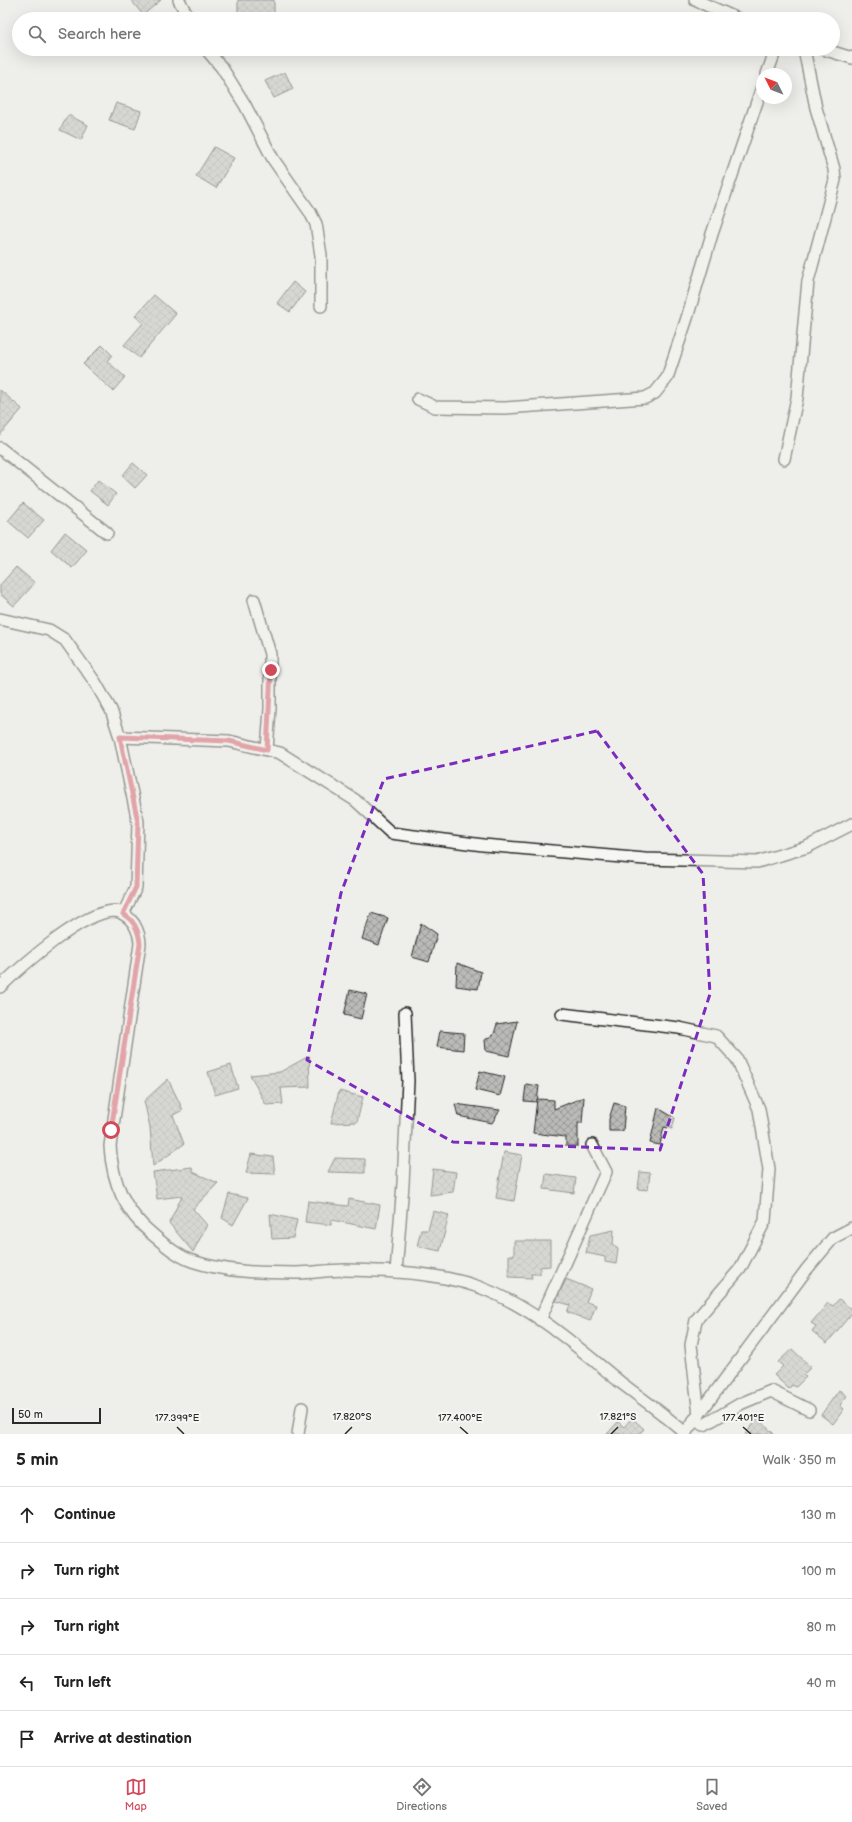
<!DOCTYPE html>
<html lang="en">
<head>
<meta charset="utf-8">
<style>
  body { margin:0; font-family:"Balsamiq Sans",sans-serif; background:#f2f2f2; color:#222 }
  .compass { position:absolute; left:756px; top:68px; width:36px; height:36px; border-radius:50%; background:#fff; box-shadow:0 4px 16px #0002; rotate:312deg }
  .scale { position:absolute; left:12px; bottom:10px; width:89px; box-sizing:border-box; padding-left:4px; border:2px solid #2b2b2b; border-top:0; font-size:11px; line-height:14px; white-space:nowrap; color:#2b2b2b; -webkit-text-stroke:3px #f6f6f2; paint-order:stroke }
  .stop { position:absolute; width:12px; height:12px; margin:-9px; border:3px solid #d1495b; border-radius:50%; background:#fff }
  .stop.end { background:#d1495b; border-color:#fff; box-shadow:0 1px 4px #0008 }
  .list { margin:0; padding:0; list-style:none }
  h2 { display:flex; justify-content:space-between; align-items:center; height:52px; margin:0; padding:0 16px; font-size:17px }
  h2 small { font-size:13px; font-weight:400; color:#767676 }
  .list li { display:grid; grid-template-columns:26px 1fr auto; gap:12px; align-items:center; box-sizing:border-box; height:56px; padding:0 16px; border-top:1px solid #e0e0e0 }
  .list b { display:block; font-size:15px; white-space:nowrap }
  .list em { font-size:13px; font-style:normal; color:#767676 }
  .icon { flex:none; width:22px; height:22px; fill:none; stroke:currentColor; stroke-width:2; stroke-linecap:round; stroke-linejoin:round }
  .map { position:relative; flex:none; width:852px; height:1434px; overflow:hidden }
  .search { position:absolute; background:#fff; box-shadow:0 4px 16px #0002; left:12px; right:12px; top:12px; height:44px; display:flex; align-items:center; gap:10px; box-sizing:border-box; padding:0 14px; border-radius:22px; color:#767676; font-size:15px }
  .sheet { height:332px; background:#fff }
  nav { display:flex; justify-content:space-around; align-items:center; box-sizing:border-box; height:56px; border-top:1px solid #e0e0e0; background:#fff; font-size:11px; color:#767676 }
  nav a { display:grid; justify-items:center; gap:2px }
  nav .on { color:#d1495b }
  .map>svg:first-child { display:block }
</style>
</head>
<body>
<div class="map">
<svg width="852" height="1434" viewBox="0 0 852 1434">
  <defs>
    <pattern id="building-cross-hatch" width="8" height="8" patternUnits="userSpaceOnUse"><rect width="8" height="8" fill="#babab7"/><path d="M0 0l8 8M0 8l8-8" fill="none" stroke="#979795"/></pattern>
  </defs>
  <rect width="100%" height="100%" fill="#eeeeea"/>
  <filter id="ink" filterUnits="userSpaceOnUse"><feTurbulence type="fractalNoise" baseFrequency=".025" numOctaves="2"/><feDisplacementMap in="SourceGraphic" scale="8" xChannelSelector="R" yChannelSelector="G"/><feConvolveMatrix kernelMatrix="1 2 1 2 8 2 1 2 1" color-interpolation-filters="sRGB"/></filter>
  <g filter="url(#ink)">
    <g fill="url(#building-cross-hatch)" stroke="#2b2b2b">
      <polygon points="131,0 161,0 143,15"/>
      <rect x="238" y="0" width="36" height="16"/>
      <polygon points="285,72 293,89 274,98 265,81"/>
      <polygon points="116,103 141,111 135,129 109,120"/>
      <polygon points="68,115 88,125 81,140 60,130"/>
      <polygon points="214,147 234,158 216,188 196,176"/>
      <polygon points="293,282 305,292 290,312 277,303"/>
      <polygon points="154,295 176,314 139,358 124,345 143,323 135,316"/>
      <polygon points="102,345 112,355 107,361 125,377 113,391 83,364"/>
      <polygon points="0,390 22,409 0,435"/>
      <polygon points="133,463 147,475 135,488 122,476"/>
      <polygon points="98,480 116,494 108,505 90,491"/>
      <polygon points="23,503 44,520 28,538 8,521"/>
      <polygon points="65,532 87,550 72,568 51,550"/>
      <polygon points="16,567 35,583 14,606 0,594 0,585"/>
      <polygon points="371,913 388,918 379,945 362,939"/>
      <polygon points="421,923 437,934 429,962 412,957"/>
      <polygon points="457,963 481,972 478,989 456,986"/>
      <polygon points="350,990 367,994 361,1019 344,1015"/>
      <polygon points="517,1021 509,1056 486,1051 485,1040 494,1034 497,1024"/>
      <polygon points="440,1031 464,1033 463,1050 437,1047"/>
      <polygon points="309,1056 310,1087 281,1088 283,1104 266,1105 250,1075 280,1072"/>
      <polygon points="231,1065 238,1088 215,1095 208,1072"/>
      <polygon points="480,1071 505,1077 500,1096 475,1090"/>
      <polygon points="168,1079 183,1110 173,1115 184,1144 153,1166 150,1127 144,1101"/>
      <polygon points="526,1084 539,1086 537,1102 524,1101"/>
      <polygon points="339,1091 363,1097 357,1122 331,1123"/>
      <polygon points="584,1097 582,1123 578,1123 578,1146 566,1146 566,1137 533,1133 537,1099 554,1100 554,1109"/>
      <polygon points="614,1103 625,1106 623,1131 609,1131 609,1119"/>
      <polygon points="455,1104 492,1109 500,1110 492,1123 458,1116"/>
      <polygon points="658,1108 675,1118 672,1129 664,1127 660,1145 650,1143"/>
      <polygon points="504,1152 522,1155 514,1201 496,1198"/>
      <polygon points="251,1154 273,1157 275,1174 246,1173"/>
      <polygon points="335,1158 365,1159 365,1173 328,1172"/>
      <polygon points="192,1167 193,1172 218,1183 193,1209 207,1225 193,1252 169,1223 182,1196 157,1199 153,1172"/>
      <polygon points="433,1169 456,1172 453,1192 430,1195"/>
      <polygon points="640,1172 650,1173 648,1190 638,1189"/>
      <polygon points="546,1174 576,1178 574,1193 544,1189"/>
      <polygon points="229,1194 248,1198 233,1225 222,1218"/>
      <polygon points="349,1199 380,1205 376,1229 332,1220 331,1225 305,1222 308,1201 348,1206"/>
      <polygon points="433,1211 449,1215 440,1251 417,1246 421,1230 428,1230"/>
      <polygon points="270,1214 297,1220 293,1238 272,1239"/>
      <polygon points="614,1230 613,1245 618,1249 616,1264 605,1262 605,1257 586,1253 590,1235"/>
      <polygon points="514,1241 550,1241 550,1266 540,1267 540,1274 531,1274 532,1278 509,1277 509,1255 514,1255"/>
      <polygon points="566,1279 591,1289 586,1302 596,1305 590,1321 567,1312 570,1305 556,1301"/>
      <polygon points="839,1299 852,1310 852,1313 827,1343 812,1331 816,1326 811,1323 828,1303 833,1306"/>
      <polygon points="792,1349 811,1367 803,1375 806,1377 796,1387 792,1385 789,1389 774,1375 783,1366 778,1362"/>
      <polygon points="839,1390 847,1396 840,1405 844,1409 833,1424 821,1415"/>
      <polygon points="632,1418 644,1429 639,1434 607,1434 618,1422 624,1427"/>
      <polygon points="758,1419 774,1434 745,1434"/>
    </g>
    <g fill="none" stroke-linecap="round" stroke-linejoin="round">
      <defs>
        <g id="minor">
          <polyline points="179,0 189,19"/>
          <polyline points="695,0 738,19"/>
          <polyline points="206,49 222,68 245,105 273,159 310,212 316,224 321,255 321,306"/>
          <polyline points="823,49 852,58"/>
          <polyline points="767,74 776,49"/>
          <polyline points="418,399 435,407 505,408 645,398 655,393 667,378 687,318 712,234 762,87"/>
          <polyline points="0,448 107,533"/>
          <polyline points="784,459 797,398 808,281 835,180 834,169 816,108 804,49"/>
          <polyline points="254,600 270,654 270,709 267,750"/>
          <polyline points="0,619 49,630 65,640 95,682 111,710 120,737 138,822 136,887 123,914"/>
          <polyline points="120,737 229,741 280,753 355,800 391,833 483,845 645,859 757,862 807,847 852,824"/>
          <path d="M0,987C24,964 82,912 114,911C122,911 130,918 134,924C138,931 140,936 140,944L110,1146C112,1181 124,1211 152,1234C164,1244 177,1256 192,1261C225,1272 262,1273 296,1273C312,1273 328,1270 345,1270C389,1271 436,1272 479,1287C533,1307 576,1346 620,1382C642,1399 666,1415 686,1434"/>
          <polyline points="562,1014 679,1028 716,1036 737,1059 759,1109 769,1169 765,1221 740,1269 696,1320 691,1345 699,1415"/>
          <polyline points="396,1272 403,1184 408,1081 405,1013"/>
          <polyline points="540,1320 606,1172 592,1145"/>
          <polyline points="694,1420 704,1425 740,1404 771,1391 809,1410"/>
          <polyline points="685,1433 807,1269 833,1238 852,1228"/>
          <polyline points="298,1434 302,1408"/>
        </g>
      </defs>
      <use href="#minor" stroke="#2b2b2b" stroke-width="14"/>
      <use href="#minor" stroke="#f6f6f2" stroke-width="11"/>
    </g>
  </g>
  <g fill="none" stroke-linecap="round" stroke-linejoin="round" filter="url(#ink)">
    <path stroke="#d1495b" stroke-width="5" d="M111,1130L140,944C139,931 134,920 123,914L136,887L138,822L120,737L229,741L267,750L271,670"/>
  </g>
  <path d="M0 0H852V1434H0ZM597,731L703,874L710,994L660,1150L453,1142L307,1060L341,893L384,779Z" fill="#eeeeea" fill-opacity=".55" fill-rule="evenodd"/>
  <path fill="none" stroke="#7b2cbf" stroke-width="3" stroke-dasharray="8 5" stroke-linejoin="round" d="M597,731L703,874L710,994L660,1150L453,1142L307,1060L341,893L384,779Z"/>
  <path fill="none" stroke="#2b2b2b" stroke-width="1.5" d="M177,1427L184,1434M460,1427L468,1434M743,1427L751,1434M345,1434L352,1427M611,1434L618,1427"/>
  <g font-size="10" text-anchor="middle" fill="#2b2b2b" stroke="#f6f6f2" stroke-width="4" stroke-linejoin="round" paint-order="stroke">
    <text x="352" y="1420">17.820°S</text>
    <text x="618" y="1420">17.821°S</text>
    <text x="177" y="1421">177.399°E</text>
    <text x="460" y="1421">177.400°E</text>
    <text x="743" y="1421">177.401°E</text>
  </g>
</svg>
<svg class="compass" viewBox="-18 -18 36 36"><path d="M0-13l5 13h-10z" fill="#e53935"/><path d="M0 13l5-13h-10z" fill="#767676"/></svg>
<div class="scale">50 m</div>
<div class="stop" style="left:111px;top:1130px"></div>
<div class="stop end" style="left:271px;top:670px"></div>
<div class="search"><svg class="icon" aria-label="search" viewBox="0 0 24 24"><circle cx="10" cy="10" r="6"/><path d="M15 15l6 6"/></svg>Search here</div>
</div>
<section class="sheet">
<h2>5 min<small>Walk · 350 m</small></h2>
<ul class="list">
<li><svg class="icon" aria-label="ahead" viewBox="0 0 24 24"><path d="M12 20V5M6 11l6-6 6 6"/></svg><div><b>Continue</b></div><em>130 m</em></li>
<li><svg class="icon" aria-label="right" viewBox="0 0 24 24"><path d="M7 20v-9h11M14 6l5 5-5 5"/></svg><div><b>Turn right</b></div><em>100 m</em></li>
<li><svg class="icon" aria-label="right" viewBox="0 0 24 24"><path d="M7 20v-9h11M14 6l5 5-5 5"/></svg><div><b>Turn right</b></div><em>80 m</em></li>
<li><svg class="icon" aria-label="left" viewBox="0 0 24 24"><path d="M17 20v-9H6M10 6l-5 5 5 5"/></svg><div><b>Turn left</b></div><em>40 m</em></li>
<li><svg class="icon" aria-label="arrive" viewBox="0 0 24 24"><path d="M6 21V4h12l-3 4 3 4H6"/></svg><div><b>Arrive at destination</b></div></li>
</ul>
</section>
<nav>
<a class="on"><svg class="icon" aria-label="map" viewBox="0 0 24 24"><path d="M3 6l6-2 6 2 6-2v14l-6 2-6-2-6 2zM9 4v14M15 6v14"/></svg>Map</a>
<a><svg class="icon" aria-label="directions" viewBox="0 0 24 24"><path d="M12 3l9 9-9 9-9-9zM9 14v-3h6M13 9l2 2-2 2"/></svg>Directions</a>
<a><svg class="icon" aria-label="saved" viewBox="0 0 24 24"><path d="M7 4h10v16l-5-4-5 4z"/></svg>Saved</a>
</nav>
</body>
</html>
